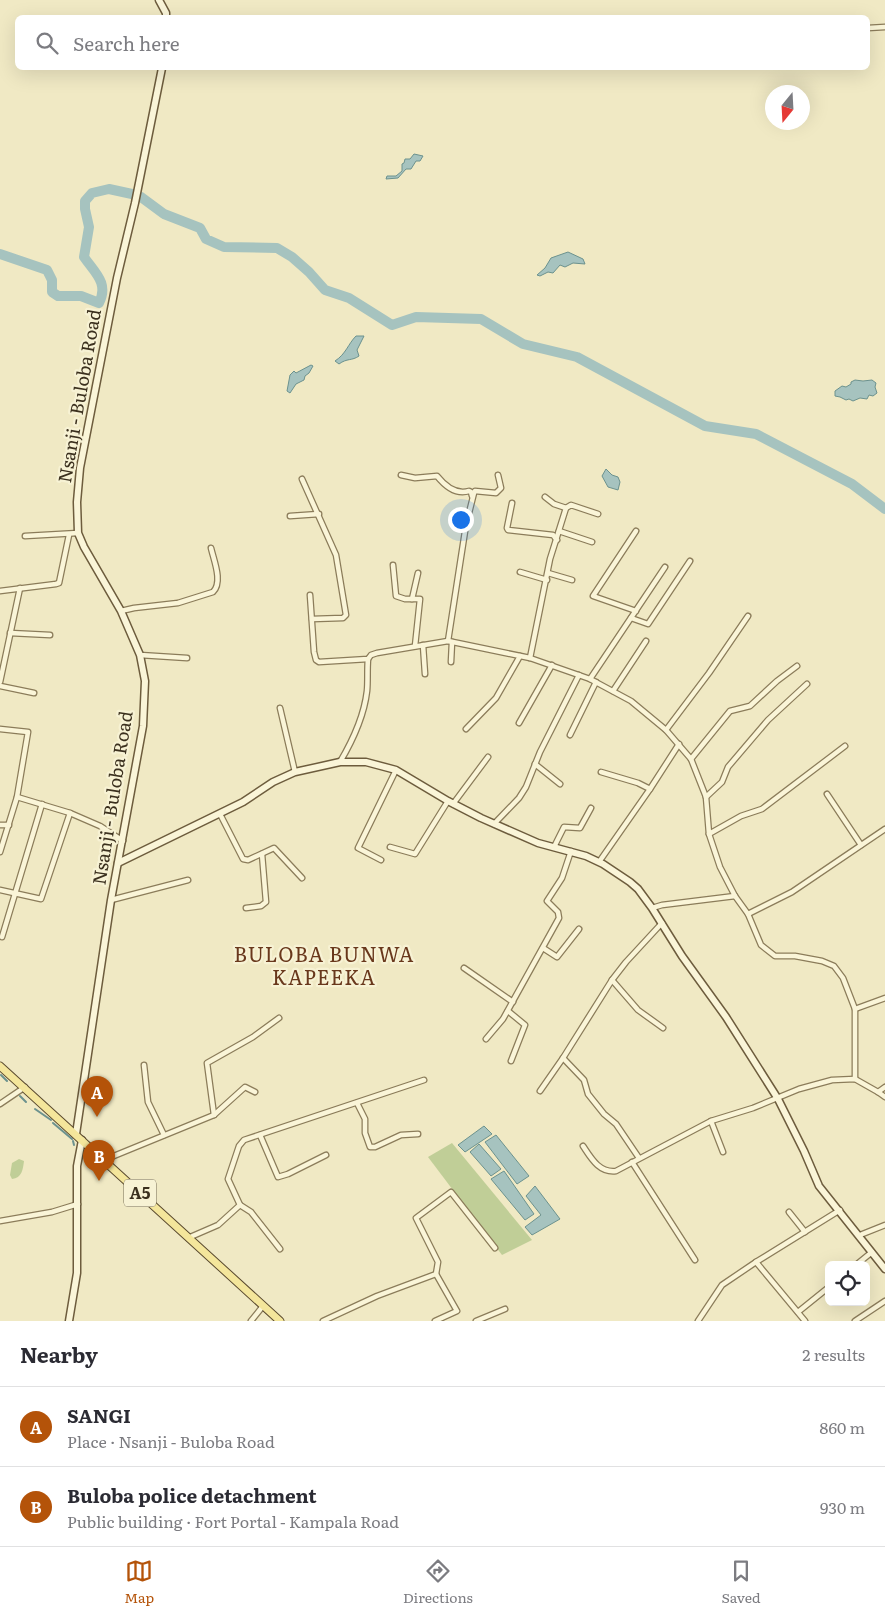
<!DOCTYPE html>
<html lang="en">
<head>
<meta charset="utf-8">
<style>
  body { margin:0; font-family:Literata,serif; background:#f7f7f7; color:#2b2b33 }
  .controls { position:absolute; right:15px; bottom:15px; display:grid; overflow:hidden; border-radius:8px; box-shadow:0 5px 20px #0002 }
  .controls button { width:45px; height:45px; display:grid; place-items:center; padding:0; border:0; border-bottom:1px solid #e1e1e2; background:#fff; color:#2b2b33; font:25px sans-serif }
  .compass { position:absolute; left:765px; top:85px; width:45px; height:45px; border-radius:50%; background:#fff; box-shadow:0 5px 20px #0002; rotate:198deg }
  .you { position:absolute; left:460px; top:519px; width:18px; height:18px; margin:-12px; border:4px solid #fff; border-radius:50%; background:#1a73e8; box-shadow:0 0 0 8px #1a73e833 }
  .badge { display:grid; place-items:center; width:32px; height:32px; border-radius:50%; background:#b45309; color:#fff; font-size:16px; font-weight:700 }
  .pin { position:absolute; translate:-50% -41px; filter:drop-shadow(0 1px 2px #0008) }
  .pin::after { content:''; position:absolute; top:26px; width:18px; height:15px; background:inherit; clip-path:polygon(0 0,100% 0,50% 100%) }
  .list { margin:0; padding:0; list-style:none }
  h2 { display:flex; justify-content:space-between; align-items:center; height:65px; margin:0; padding:0 20px; font-size:21px }
  h2 small { font-size:16px; font-weight:400; color:#7c7c81 }
  .list li { display:grid; grid-template-columns:32px 1fr auto; gap:15px; align-items:center; box-sizing:border-box; height:80px; padding:0 20px; border-top:1px solid #e1e1e2 }
  .list b { display:block; font-size:19px; white-space:nowrap }
  .list p { margin:0; font-size:16px; white-space:nowrap; color:#7c7c81 }
  .list em { font-size:16px; font-style:normal; color:#7c7c81 }
  .icon { flex:none; width:28px; height:28px; fill:none; stroke:currentColor; stroke-width:2; stroke-linecap:round; stroke-linejoin:round }
  .map { position:relative; flex:none; width:885px; height:1321px; overflow:hidden }
  .search { position:absolute; background:#fff; box-shadow:0 5px 20px #0002; left:15px; right:15px; top:15px; height:55px; display:flex; align-items:center; gap:12px; box-sizing:border-box; padding:0 18px; border-radius:8px; color:#7c7c81; font-size:19px }
  .sheet { height:225px; background:#fff }
  nav { display:flex; justify-content:space-around; align-items:center; box-sizing:border-box; height:70px; border-top:1px solid #e1e1e2; background:#fff; font-size:14px; color:#7c7c81 }
  nav a { display:grid; justify-items:center; gap:2px }
  nav .on { color:#b45309 }
  .map>svg:first-child { display:block }
</style>
</head>
<body>
<div class="map">
<svg width="885" height="1321" viewBox="0 0 885 1321">
  <rect width="100%" height="100%" fill="#f0e9c4"/>
  <g fill="#c0ce97">
    <polygon points="452,1143 532,1240 502,1255 428,1157"/>
    <path d="M19,1159L24,1161C23,1169 22,1178 12,1179L10,1175L12,1163Z"/>
  </g>
  <g fill="#a6c3bf" stroke="#6c928e">
    <polygon points="414,154 423,156 420,161 416,161 411,169 406,169 398,178 386,179 387,176 396,176 402,171 402,164 404,163 405,159 410,159"/>
    <polygon points="568,252 583,259 585,264 573,263 565,267 560,265 553,273 548,272 540,276 537,275 545,268 551,258"/>
    <path d="M356,336H364L357,350L359,356C352,361 347,358 339,364L335,361C346,354 348,344 356,336Z"/>
    <polygon points="311,365 313,366 309,373 305,376 304,380 296,384 290,393 287,391 290,375 294,371 296,373"/>
    <polygon points="855,380 863,381 872,380 876,383 875,387 877,393 873,396 869,395 867,399 860,398 853,401 849,399 846,400 840,397 835,396 835,391 842,386 846,387 851,384 851,382"/>
    <polygon points="606,469 612,475 618,477 620,482 618,490 608,487 602,476"/>
    <polygon points="484,1126 492,1134 465,1152 458,1145"/>
    <polygon points="496,1135 529,1176 517,1184 485,1142"/>
    <polygon points="479,1144 501,1169 491,1176 470,1152"/>
    <polygon points="504,1171 534,1214 525,1220 491,1179"/>
    <polygon points="535,1186 560,1219 532,1235 525,1227 541,1215 526,1196"/>
  </g>
  <g fill="none" stroke-linecap="round" stroke-linejoin="round">
    <g stroke="#6c928e" stroke-width="2">
      <polyline points="1,1075 7,1081"/>
      <polyline points="20,1096 26,1102"/>
      <polyline points="35,1109 51,1120"/>
      <polyline points="53,1123 72,1139"/>
      <polyline points="73,1141 74,1145"/>
    </g>
    <path stroke="#a6c3bf" stroke-width="10" d="M0,254L47,270L52,280V292L58,296H81L99,303C109,283 95,273 84,257L89,227L85,209V201L92,193L109,189L132,194L141,197L164,214L200,228L206,239L224,247L277,248L292,257L309,272L325,290L349,298L392,325L416,317L481,319L523,344L577,357L705,426L756,434L852,484L885,509"/>
    <defs>
      <g id="street">
        <polyline points="868,28 885,27"/>
        <path d="M401,475L415,478L437,476C445,486 456,495 469,491L471,492L472,496"/>
        <polyline points="302,479 336,555 346,615 343,618 312,619"/>
        <polyline points="545,497 554,504 566,508"/>
        <polyline points="512,503 507,528 508,530 553,535 557,540"/>
        <polyline points="290,516 319,514"/>
        <polyline points="559,531 592,542"/>
        <polyline points="25,536 78,533"/>
        <polyline points="393,565 396,596 405,599 420,599 415,646"/>
        <polyline points="520,572 547,580"/>
        <polyline points="548,573 572,580"/>
        <polyline points="0,591 56,584 59,583 69,535"/>
        <polyline points="310,595 314,652 316,660 319,662 368,659 371,655 377,653 448,641 530,658 590,679 631,701 666,730 691,759 706,797 709,834 720,867 735,896 748,914 761,945 775,956 795,956 822,961 834,966 843,978 855,1009 855,1079"/>
        <polyline points="412,599 418,573"/>
        <path d="M121,611L134,608L178,603L213,592C223,582 214,561 211,548"/>
        <polyline points="636,611 593,596 636,531"/>
        <polyline points="631,618 648,624 690,561"/>
        <polyline points="10,633 50,635"/>
        <polyline points="448,641 466,525 474,493 475,491 496,493 501,488 498,475"/>
        <polyline points="423,645 425,674"/>
        <polyline points="140,655 187,658"/>
        <polyline points="530,658 550,559 566,508 571,505 598,514"/>
        <polyline points="451,662 452,642"/>
        <polyline points="590,679 665,567"/>
        <polyline points="0,682 20,588"/>
        <polyline points="0,686 34,693"/>
        <polyline points="613,691 646,641"/>
        <polyline points="280,708 295,772"/>
        <polyline points="519,723 552,665"/>
        <polyline points="0,729 28,732 17,797 0,852"/>
        <polyline points="466,729 496,698 520,656"/>
        <polyline points="666,730 709,673 748,616"/>
        <polyline points="570,735 596,682"/>
        <polyline points="691,759 730,711 750,706 777,681 797,666"/>
        <path d="M340,762C353,740 364,717 367,691C368,681 367,670 368,659"/>
        <polyline points="535,764 560,784"/>
        <polyline points="601,772 638,783 650,789"/>
        <polyline points="827,794 861,845"/>
        <polyline points="17,797 70,813 100,826 123,841"/>
        <polyline points="706,797 722,782 728,767 768,720 807,684"/>
        <polyline points="453,804 488,757"/>
        <polyline points="220,814 243,859 248,860 274,848 302,878"/>
        <polyline points="494,824 519,798 526,787 540,752 579,675"/>
        <polyline points="0,825 9,825"/>
        <polyline points="709,834 741,816 762,809 845,746"/>
        <polyline points="390,847 415,854 448,801"/>
        <polyline points="554,847 564,827 580,828 591,808"/>
        <polyline points="381,860 358,848 396,770"/>
        <polyline points="599,862 650,789 679,744"/>
        <polyline points="0,890 41,899 70,813"/>
        <polyline points="111,900 188,880"/>
        <polyline points="246,908 261,906 266,902 262,854"/>
        <polyline points="652,908 662,905 735,896"/>
        <polyline points="748,914 792,892 885,829"/>
        <polyline points="2,937 42,804"/>
        <polyline points="543,948 557,957 579,929"/>
        <polyline points="464,968 513,1002"/>
        <polyline points="612,980 638,1010 663,1028"/>
        <polyline points="855,1009 885,998"/>
        <polyline points="508,1011 525,1025 511,1061"/>
        <polyline points="486,1039 503,1019 559,918 558,912 547,901 562,878 571,851"/>
        <polyline points="563,1058 584,1080 588,1094 604,1114 616,1124 639,1158"/>
        <polyline points="144,1065 148,1102 164,1135"/>
        <polyline points="540,1091 563,1058 612,980 626,962 662,923"/>
        <polyline points="878,1092 885,1087"/>
        <polyline points="357,1103 365,1119 365,1133 370,1147 375,1147 401,1135 418,1134"/>
        <polyline points="0,1104 25,1087"/>
        <polyline points="214,1115 207,1063 253,1037 279,1018"/>
        <polyline points="711,1121 723,1152"/>
        <polyline points="260,1135 278,1177 288,1174 326,1155"/>
        <path d="M583,1146C591,1158 599,1173 616,1171L711,1121L753,1108L799,1089L832,1080L855,1079L878,1092L885,1097"/>
        <polyline points="104,1160 214,1115 245,1087 255,1092"/>
        <polyline points="632,1162 695,1260"/>
        <polyline points="240,1205 251,1212 280,1249"/>
        <polyline points="789,1212 805,1232"/>
        <polyline points="0,1221 52,1212 78,1204"/>
        <polyline points="860,1235 885,1225"/>
        <polyline points="188,1238 218,1225 240,1205 228,1179 239,1146 244,1140 424,1080"/>
        <polyline points="756,1262 805,1321"/>
        <polyline points="856,1265 872,1252"/>
        <polyline points="798,1312 829,1287"/>
        <polyline points="251,1321 263,1306"/>
        <polyline points="323,1321 377,1296 436,1274 438,1262 416,1218 451,1192 495,1248"/>
        <polyline points="435,1321 457,1311 436,1274"/>
        <polyline points="476,1321 505,1309"/>
        <polyline points="698,1321 722,1285 756,1262 840,1210"/>
        <polyline points="855,1321 885,1301"/>
      </g>
      <g id="secondary">
        <polyline points="159,0 166,13 166,18"/>
        <polyline points="118,863 243,802 273,782 295,772 340,762 366,762 396,770 448,801 481,818 538,843 586,856 603,864 630,882 638,889 652,908 682,956 726,1017 778,1099 804,1151 819,1186 885,1269"/>
        <polyline points="76,1134 111,900 143,726 145,681 140,655 121,611 84,547 78,533 77,502 80,468 117,278 135,203 162,68"/>
        <polyline points="69,1321 77,1273 77,1166 82,1140"/>
      </g>
      <polyline id="primary" points="0,1066 280,1321"/>
    </defs>
    <use href="#street" stroke="#8b7c5a" stroke-width="7"/>
    <use href="#secondary" stroke="#6d5c3d" stroke-width="9"/>
    <use href="#primary" stroke="#59492e" stroke-width="9"/>
    <use href="#street" stroke="#faf5d8" stroke-width="4.5"/>
    <use href="#secondary" stroke="#faf5d8" stroke-width="6"/>
    <use href="#primary" stroke="#f4e69b" stroke-width="7"/>
  </g>
  <g text-anchor="middle" stroke-width="4.5" stroke-linejoin="round" paint-order="stroke">
    <rect fill="#f7f2d4" stroke="#736a55" stroke-width="1" x="124" y="1179.5" width="32" height="27" rx="4"/>
    <g font-size="16" font-weight="bold" fill="#3b301e">
      <text x="140" y="1199">A5</text>
    </g>
    <g font-size="18" fill="#3b301e" stroke="#f7f2d4">
      <text transform="translate(80 396) rotate(-80)" y="6">Nsanji - Buloba Road</text>
      <text transform="translate(113 798) rotate(-81)" y="6">Nsanji - Buloba Road</text>
    </g>
    <g font-size="20" letter-spacing="1" fill="#69381c" stroke="#f7f2d4">
      <text x="324" y="962">BULOBA BUNWA<tspan x="324" dy="23">KAPEEKA</tspan></text>
    </g>
  </g>
</svg>
<div class="controls">
<button><svg class="icon" aria-label="locate" viewBox="0 0 24 24"><circle cx="12" cy="12" r="6"/><path d="M12 2v4M12 18v4M2 12h4M18 12h4"/></svg></button>
</div>
<svg class="compass" viewBox="-18 -18 36 36"><path d="M0-13l5 13h-10z" fill="#e53935"/><path d="M0 13l5-13h-10z" fill="#7c7c81"/></svg>
<div class="you"></div>
<div class="pin badge" style="left:97px;top:1117px">A</div>
<div class="pin badge" style="left:99px;top:1181px">B</div>
<div class="search"><svg class="icon" aria-label="search" viewBox="0 0 24 24"><circle cx="10" cy="10" r="6"/><path d="M15 15l6 6"/></svg>Search here</div>
</div>
<section class="sheet">
<h2>Nearby<small>2 results</small></h2>
<ul class="list">
<li><span class="badge">A</span><div><b>SANGI</b><p>Place · Nsanji - Buloba Road</p></div><em>860 m</em></li>
<li><span class="badge">B</span><div><b>Buloba police detachment</b><p>Public building · Fort Portal - Kampala Road</p></div><em>930 m</em></li>
</ul>
</section>
<nav>
<a class="on"><svg class="icon" aria-label="map" viewBox="0 0 24 24"><path d="M3 6l6-2 6 2 6-2v14l-6 2-6-2-6 2zM9 4v14M15 6v14"/></svg>Map</a>
<a><svg class="icon" aria-label="directions" viewBox="0 0 24 24"><path d="M12 3l9 9-9 9-9-9zM9 14v-3h6M13 9l2 2-2 2"/></svg>Directions</a>
<a><svg class="icon" aria-label="saved" viewBox="0 0 24 24"><path d="M7 4h10v16l-5-4-5 4z"/></svg>Saved</a>
</nav>
</body>
</html>
